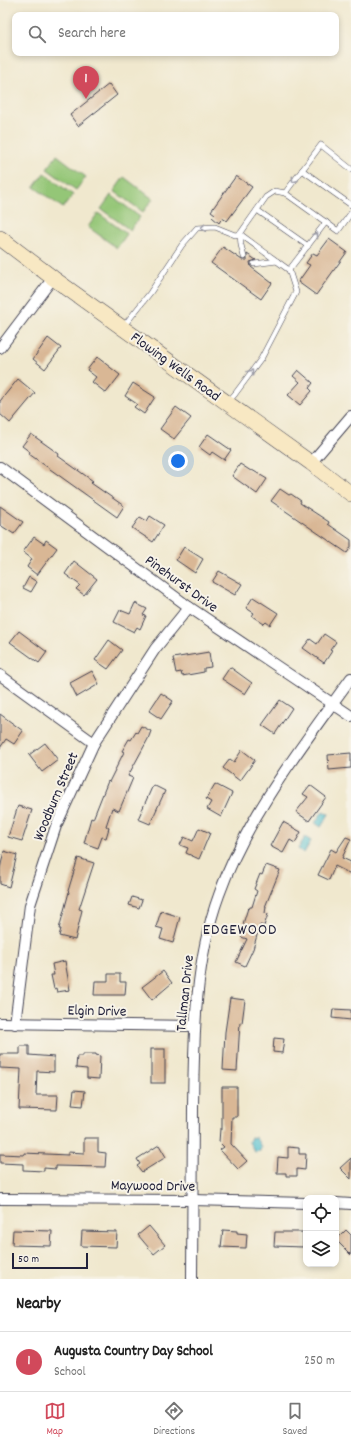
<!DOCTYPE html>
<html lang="en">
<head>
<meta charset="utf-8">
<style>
  body { margin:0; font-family:Dekko,sans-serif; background:#f6f6f6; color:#222 }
  .controls { position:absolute; right:12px; bottom:12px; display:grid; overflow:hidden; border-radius:8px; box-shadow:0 2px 6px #0003 }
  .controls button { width:36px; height:36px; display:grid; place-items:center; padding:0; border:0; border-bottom:1px solid #e0e0e0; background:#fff; color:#222; font:20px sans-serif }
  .scale { position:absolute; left:12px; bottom:10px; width:76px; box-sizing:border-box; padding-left:4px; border:2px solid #22223b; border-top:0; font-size:11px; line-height:14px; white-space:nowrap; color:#22223b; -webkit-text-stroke:3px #f7f3e8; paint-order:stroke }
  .you { position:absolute; left:178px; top:461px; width:14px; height:14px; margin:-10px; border:3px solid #fff; border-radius:50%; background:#1a73e8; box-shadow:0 0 0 6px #1a73e833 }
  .badge { display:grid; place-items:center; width:26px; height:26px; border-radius:50%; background:#d1495b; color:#fff; font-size:13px; font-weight:700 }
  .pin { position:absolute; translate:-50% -33px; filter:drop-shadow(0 1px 2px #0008) }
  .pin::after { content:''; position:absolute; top:21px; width:14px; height:12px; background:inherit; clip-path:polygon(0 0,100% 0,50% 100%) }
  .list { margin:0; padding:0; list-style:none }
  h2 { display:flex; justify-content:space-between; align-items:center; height:52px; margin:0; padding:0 16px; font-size:17px }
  h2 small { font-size:13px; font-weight:400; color:#767676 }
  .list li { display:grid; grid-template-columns:26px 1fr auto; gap:12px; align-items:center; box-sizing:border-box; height:60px; padding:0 16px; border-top:1px solid #e0e0e0 }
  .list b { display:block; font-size:15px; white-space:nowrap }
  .list p { margin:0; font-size:13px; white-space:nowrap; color:#767676 }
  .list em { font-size:13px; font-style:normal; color:#767676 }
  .icon { flex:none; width:22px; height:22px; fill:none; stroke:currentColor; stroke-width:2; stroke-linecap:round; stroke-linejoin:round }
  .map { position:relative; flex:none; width:351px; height:1279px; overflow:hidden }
  .search { position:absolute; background:#fff; box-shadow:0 2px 6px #0003; left:12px; right:12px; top:12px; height:44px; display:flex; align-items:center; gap:10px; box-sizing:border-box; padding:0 14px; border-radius:8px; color:#767676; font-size:15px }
  .sheet { height:112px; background:#fff }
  nav { display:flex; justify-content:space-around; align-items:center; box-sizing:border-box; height:56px; border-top:1px solid #e0e0e0; background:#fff; font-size:11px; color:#767676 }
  nav a { display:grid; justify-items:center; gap:2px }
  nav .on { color:#d1495b }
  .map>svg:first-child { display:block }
</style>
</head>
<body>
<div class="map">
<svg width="351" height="1279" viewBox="0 0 351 1279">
  <rect width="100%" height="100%" fill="#f7f3e8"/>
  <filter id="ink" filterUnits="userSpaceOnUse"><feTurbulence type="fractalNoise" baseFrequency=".025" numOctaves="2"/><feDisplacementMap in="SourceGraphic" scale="8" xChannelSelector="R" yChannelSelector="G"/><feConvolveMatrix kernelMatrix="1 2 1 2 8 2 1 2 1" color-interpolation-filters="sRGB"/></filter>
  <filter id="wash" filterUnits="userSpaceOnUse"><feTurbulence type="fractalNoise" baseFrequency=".012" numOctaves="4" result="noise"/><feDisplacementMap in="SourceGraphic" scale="16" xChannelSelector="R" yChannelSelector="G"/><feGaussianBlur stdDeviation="0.9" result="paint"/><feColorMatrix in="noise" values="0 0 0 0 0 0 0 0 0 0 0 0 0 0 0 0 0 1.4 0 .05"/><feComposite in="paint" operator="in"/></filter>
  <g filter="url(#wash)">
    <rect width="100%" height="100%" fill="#f0e8ce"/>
    <g fill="#94c677" stroke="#5b7459">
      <polygon points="57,155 86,177 76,190 47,169"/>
      <polygon points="44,173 73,195 63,208 34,187"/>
      <polygon points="124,177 153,199 143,212 114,191"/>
      <polygon points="111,195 140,217 130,230 101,209"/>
      <polygon points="98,213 127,234 117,248 88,227"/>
    </g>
    <g fill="#56c1cf" stroke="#3c7285">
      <polygon points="323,811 329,814 321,827 315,823"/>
      <polygon points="305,837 311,841 304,853 298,849"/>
      <polygon points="251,1137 256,1138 261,1147 260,1151 255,1152 249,1142"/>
    </g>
    <g id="blocks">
      <g fill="#d9b795">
        <polygon points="109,84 117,95 78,126 70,115"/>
        <polygon points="236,176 252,187 227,221 222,218 219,223 212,217 215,214 211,211"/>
        <polygon points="329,239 347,252 316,295 298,282 310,265 306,263 313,253 317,255"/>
        <polygon points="223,247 242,260 247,260 247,254 256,260 250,262 251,267 272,283 261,299 211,263"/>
        <polygon points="48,338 61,348 45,369 33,359"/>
        <polygon points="97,357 120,375 106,393 92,382 96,377 87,370"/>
        <polygon points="298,370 313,383 309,388 312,391 300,405 288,395 300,382 293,376"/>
        <polygon points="18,379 35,393 10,423 0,414 0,401"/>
        <polygon points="133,383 155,397 144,414 134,407 137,404 125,396"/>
        <polygon points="176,407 191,418 174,439 160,429"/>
        <polygon points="31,434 59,454 58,456 93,481 91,483 124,506 117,517 29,454 30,452 22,446"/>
        <polygon points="208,434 231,450 224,460 212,452 210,455 199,447"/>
        <polygon points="240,464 251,471 252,470 267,479 257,494 232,476"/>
        <polygon points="280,489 289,495 291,494 301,501 300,503 329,522 328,524 351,540 351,547 347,553 271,501"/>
        <polygon points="0,506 23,522 14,534 0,525"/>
        <polygon points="150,516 164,525 153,542 132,528 140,517 147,521"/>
        <polygon points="34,537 44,544 46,540 57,548 37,575 27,567 32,559 23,552"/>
        <polygon points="184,547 203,559 195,573 176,560"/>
        <polygon points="74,561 97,579 84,595 76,589 80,585 65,574"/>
        <polygon points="219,571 242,584 235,595 212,582"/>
        <polygon points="29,577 37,582 31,592 23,588"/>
        <polygon points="253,597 278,613 270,625 266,622 264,624 252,616 254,613 246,608"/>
        <polygon points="135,603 147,609 143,615 146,616 140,629 137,627 134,632 114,622 120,610 130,614"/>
        <polygon points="19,631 47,652 39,663 10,642"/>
        <polygon points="324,634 336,642 330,650 332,651 324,663 303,648 310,639 317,644"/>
        <polygon points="109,640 122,650 108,669 95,660"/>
        <polygon points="209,652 211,667 204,668 204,672 182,676 181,672 176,673 173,658"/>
        <polygon points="230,667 252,683 245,694 222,679"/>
        <polygon points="92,671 99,684 77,697 70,683"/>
        <polygon points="161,693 173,701 161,719 149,711"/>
        <polygon points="280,700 292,708 275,734 262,725"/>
        <polygon points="0,714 23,731 14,744 6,739 0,748"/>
        <polygon points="141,726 151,731 148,739 128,776 133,778 119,811 112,808 106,826 109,828 106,838 102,837 98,848 84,843 91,818 93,819 108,781 109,782 124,752 122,751 129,739 131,740 136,732 137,733"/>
        <polygon points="45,743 58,760 42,772 29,755"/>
        <polygon points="242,750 255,760 240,781 223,768 230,759 234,762"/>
        <polygon points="351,753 351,768 329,770 328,755"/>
        <polygon points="215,784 232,793 221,817 207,809 211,802 206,799"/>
        <polygon points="153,785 165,791 150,824 138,819"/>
        <polygon points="310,785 326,797 309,821 296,812 308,797 303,794"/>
        <polygon points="18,806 32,810 22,841 8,837"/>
        <polygon points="283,822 301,832 295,843 290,840 283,853 270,846"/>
        <polygon points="199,828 210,833 199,859 186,853 188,848 180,845 184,837 193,841"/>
        <polygon points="346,837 351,839 342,858 351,862 351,874 335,866 329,880 318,875 331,849 336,852"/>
        <polygon points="4,851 17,855 9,887 0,884 0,869"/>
        <polygon points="78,858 94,863 79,909 82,910 75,940 59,936 61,929 59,929 69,892 68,891"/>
        <polygon points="266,865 280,870 265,907 266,907 265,913 268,914 264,926 260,925 253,949 245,966 236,962 247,939 241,937 245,924 243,924 248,908 249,909 250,907 252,907 257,891 254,889 260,874 262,875"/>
        <polygon points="132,897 142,900 139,908 129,905"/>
        <polygon points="161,911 180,917 173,943 160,939 163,929 156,927"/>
        <polygon points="65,961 70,990 57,992 56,988 54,989 51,975 54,975 52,964"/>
        <polygon points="163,971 172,983 152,1000 142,987"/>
        <polygon points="108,974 120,974 120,982 126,982 125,995 94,995 95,981 108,981"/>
        <polygon points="230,998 245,1000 242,1023 240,1022 237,1071 223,1070 225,1032"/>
        <polygon points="333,1009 351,1010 351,1020 332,1018"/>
        <polygon points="274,1038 284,1039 282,1053 273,1052"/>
        <polygon points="20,1046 29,1046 29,1055 54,1057 54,1072 37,1071 36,1095 58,1095 57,1110 19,1109 21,1069 0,1068 0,1054 20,1054"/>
        <rect x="151" y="1049" width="14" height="34"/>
        <polygon points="83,1054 96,1054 96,1055 100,1056 99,1079 87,1078 87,1069 76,1068 77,1056 83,1056"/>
        <polygon points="222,1087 237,1087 237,1117 232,1117 231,1144 247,1161 238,1169 220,1150 224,1147 219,1142 220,1129 222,1129"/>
        <polygon points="74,1090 85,1091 83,1106 72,1105"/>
        <polygon points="84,1138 98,1138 98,1152 106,1153 105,1167 56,1166 56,1169 44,1168 44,1171 23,1170 23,1164 0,1163 0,1154 24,1155 24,1153 68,1155 68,1152 84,1153"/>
        <polygon points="159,1145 166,1157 142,1172 137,1166 140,1164 137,1159"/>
        <polygon points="288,1147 299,1148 299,1154 306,1154 305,1170 297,1169 297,1176 286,1176 286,1173 277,1173 278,1157 288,1158"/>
        <polygon points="351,1158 351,1179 340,1168"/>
        <polygon points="149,1226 165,1245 154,1254 138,1235"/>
        <polygon points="13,1230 52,1231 51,1246 12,1245"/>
        <polygon points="223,1230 237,1231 237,1233 247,1234 246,1248 221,1247"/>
        <polygon points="346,1230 351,1235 351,1255 336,1240"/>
        <polygon points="82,1231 117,1232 116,1247 81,1246"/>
        <polygon points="275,1232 303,1232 303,1247 274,1246"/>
      </g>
    </g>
  </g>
  <g filter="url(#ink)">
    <use href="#blocks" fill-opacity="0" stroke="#414051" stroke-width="1"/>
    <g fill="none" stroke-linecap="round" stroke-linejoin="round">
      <defs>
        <g id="lane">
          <polyline points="302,170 351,205"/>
          <polyline points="285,193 321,145 351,169"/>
          <polyline points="257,210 308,246"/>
          <polyline points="244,257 241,245 240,234 266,197 275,191 285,193 338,231 351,213"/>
          <polyline points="254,264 277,261"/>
          <polyline points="289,270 326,222"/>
          <polyline points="123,327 150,293 182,245 197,228 215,227 235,235 240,234 289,270 296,292 261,359 235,394 228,402"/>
        </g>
        <g id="street">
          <polyline points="0,348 53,278"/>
          <polyline points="311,463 351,416"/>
          <polyline points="0,467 189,607 351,716"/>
          <polyline points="0,675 94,743"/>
          <polyline points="0,1023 194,1026"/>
          <polyline points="15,1024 30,905 56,826 94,743 155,649 189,607"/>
          <polyline points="0,1199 192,1200 306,1203"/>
          <polyline points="336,1203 351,1204"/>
          <path d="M192,1279C192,1222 193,1165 193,1108C194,1037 194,963 219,895C247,816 302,746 351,678"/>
        </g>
        <polyline id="secondary" points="0,238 53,278 311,463 351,494"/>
      </defs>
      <use href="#lane" stroke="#414051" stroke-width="6"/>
      <use href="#street" stroke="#414051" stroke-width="12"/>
      <use href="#secondary" stroke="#414051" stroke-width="16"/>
      <use href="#lane" stroke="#fff" stroke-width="5"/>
      <use href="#street" stroke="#fff" stroke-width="10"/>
      <use href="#secondary" stroke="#f8e8c3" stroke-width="15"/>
    </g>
    <defs><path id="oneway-chevron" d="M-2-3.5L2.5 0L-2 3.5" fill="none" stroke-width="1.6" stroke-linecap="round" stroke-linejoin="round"/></defs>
    <g stroke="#9c9ca7">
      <use href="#oneway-chevron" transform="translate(294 180) rotate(126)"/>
      <use href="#oneway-chevron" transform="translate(203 228) rotate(173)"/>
      <use href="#oneway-chevron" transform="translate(316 235) rotate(-52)"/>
      <use href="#oneway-chevron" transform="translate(251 372) rotate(-54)"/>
    </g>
  </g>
  <g text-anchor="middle" stroke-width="4" stroke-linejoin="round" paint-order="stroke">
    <g font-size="15" fill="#22223b" stroke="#f7f3e8">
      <text transform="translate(176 366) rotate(36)" y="5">Flowing Wells Road</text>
      <text transform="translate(182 583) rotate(36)" y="5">Pinehurst Drive</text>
      <text transform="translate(55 796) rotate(-67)" y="5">Woodburn Street</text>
      <text transform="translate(184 993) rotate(-84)" y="5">Tallman Drive</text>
      <text transform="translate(97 1010) rotate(1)" y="5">Elgin Drive</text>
      <text transform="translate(153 1185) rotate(1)" y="5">Maywood Drive</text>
    </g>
    <g font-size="16" letter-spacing="1" fill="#22223b" stroke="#f7f3e8">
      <text x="240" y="934">EDGEWOOD</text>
    </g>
  </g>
</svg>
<div class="controls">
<button><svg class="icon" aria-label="locate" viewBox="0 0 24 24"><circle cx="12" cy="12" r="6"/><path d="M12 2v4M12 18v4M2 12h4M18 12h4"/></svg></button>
<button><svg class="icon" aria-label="layers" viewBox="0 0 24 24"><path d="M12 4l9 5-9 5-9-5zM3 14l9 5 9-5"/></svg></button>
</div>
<div class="scale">50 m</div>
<div class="you"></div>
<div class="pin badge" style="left:86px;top:99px">1</div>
<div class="search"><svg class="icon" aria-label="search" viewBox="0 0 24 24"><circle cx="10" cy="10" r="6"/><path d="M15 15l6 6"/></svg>Search here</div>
</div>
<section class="sheet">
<h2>Nearby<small></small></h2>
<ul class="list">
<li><span class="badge">1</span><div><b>Augusta Country Day School</b><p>School</p></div><em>250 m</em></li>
</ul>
</section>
<nav>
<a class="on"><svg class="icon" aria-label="map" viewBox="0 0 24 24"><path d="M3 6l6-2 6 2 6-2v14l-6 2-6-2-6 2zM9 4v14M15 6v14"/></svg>Map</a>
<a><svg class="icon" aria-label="directions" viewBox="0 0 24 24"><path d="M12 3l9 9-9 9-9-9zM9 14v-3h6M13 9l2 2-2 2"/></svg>Directions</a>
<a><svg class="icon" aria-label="saved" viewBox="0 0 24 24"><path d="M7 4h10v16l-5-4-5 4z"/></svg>Saved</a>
</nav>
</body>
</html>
